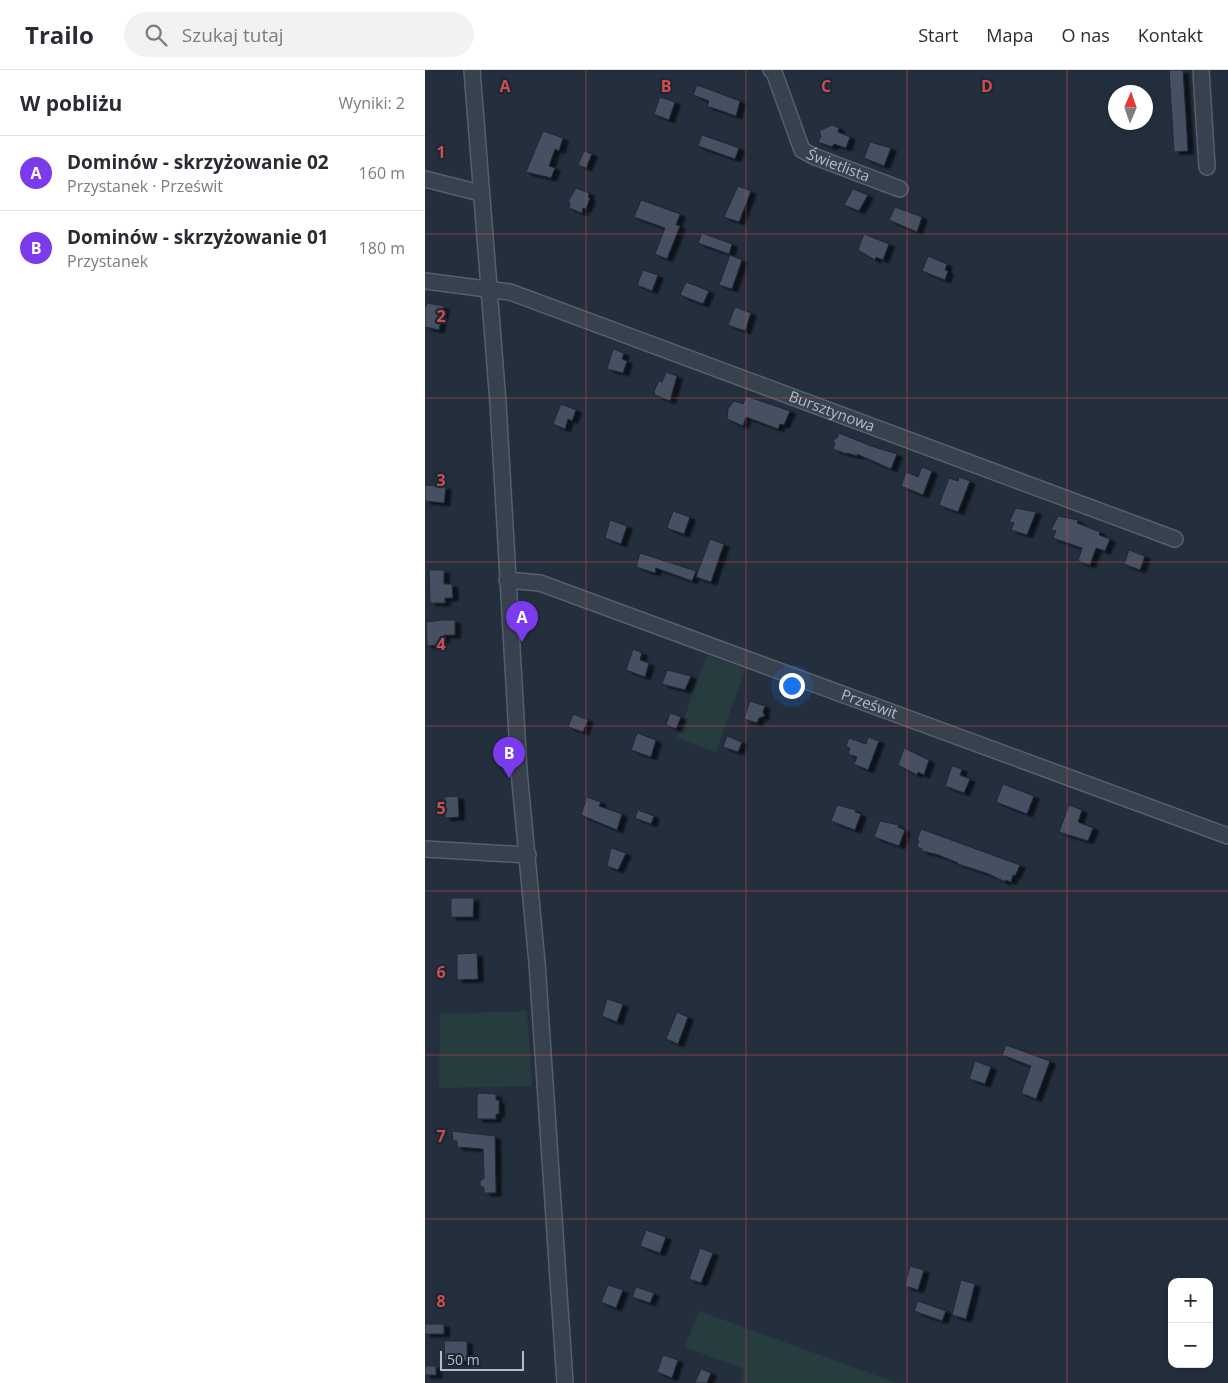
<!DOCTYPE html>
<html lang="pl">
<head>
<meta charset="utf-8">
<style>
  body { margin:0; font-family:"Open Sans",sans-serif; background:#f2f2f3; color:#2b2b33 }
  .controls { position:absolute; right:15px; bottom:15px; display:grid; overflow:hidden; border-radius:10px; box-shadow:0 2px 12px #0003 }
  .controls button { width:45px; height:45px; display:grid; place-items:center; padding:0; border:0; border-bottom:1px solid #e1e1e2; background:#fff; color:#2b2b33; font:25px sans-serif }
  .compass { position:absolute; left:683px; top:15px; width:45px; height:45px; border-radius:50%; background:#fff; box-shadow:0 2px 12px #0003; rotate:2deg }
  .scale { position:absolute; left:15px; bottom:12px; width:84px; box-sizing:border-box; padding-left:5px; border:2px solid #b4bcc9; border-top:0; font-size:14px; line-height:18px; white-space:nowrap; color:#b4bcc9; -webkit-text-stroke:4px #1d2633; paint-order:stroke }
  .you { position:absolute; left:366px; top:615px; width:18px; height:18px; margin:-12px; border:4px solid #fff; border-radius:50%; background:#1a73e8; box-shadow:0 0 0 8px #1a73e833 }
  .badge { display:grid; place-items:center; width:32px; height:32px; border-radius:50%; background:#7c3aed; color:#fff; font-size:16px; font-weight:700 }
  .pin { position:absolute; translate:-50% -41px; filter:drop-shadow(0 1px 2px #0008) }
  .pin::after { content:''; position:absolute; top:26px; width:18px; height:15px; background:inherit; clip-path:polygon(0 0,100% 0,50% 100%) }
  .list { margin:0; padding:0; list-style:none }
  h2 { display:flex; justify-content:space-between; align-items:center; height:65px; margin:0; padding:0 20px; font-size:21px }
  h2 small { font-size:16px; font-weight:400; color:#7c7c81 }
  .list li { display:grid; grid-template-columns:32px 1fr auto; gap:15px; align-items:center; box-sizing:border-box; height:75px; padding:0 20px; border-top:1px solid #e1e1e2 }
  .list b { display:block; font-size:19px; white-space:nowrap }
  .list p { margin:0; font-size:16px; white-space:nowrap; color:#7c7c81 }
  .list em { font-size:16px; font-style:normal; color:#7c7c81 }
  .icon { flex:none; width:28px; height:28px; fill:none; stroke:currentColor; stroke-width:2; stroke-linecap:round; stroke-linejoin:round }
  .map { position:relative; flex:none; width:803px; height:1313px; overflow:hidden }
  header { display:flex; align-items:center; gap:30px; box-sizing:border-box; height:70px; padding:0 25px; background:#fff; border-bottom:1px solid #e1e1e2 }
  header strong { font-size:24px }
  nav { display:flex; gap:28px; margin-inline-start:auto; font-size:18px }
  .search { width:350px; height:45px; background:#f2f2f3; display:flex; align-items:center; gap:12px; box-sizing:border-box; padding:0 18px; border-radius:28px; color:#7c7c81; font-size:19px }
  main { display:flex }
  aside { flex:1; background:#fff }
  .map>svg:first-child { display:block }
</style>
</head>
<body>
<header>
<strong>Trailo</strong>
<div class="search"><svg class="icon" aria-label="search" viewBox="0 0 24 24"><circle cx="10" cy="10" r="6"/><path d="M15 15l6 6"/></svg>Szukaj tutaj</div>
<nav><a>Start</a><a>Mapa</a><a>O nas</a><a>Kontakt</a></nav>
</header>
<main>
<aside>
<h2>W pobliżu<small>Wyniki: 2</small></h2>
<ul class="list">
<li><span class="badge">A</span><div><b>Dominów - skrzyżowanie 02</b><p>Przystanek · Prześwit</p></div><em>160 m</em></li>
<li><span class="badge">B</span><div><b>Dominów - skrzyżowanie 01</b><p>Przystanek</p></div><em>180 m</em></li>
</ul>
</aside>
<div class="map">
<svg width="803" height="1313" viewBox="0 0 803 1313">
  <defs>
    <filter id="shadow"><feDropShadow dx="5.5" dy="3" stdDeviation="1" flood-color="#0009"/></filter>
  </defs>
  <rect width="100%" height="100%" fill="#242f3e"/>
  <g fill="#263c3f">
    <polygon points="282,585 320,599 291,682 252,668"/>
    <polygon points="102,941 107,1016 14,1018 15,944"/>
    <polygon points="274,1241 472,1313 316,1313 319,1299 260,1277"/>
  </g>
  <g fill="#455162" stroke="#1f2835" filter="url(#shadow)">
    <polygon points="744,0 758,0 763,81 749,82"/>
    <polygon points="272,15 315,31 311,46 282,36 284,31 268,25"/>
    <polygon points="235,27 250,32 244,50 229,44"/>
    <polygon points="407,55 414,58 413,62 425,67 421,78 409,74 407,77 393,72 396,66 394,61"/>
    <polygon points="118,61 138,68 134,81 130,79 124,96 130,98 126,108 101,102"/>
    <polygon points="277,65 314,78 310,89 273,76"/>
    <polygon points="445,72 466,78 459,96 439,88"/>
    <polygon points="159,81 167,84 161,98 153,95"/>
    <polygon points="313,116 326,121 314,152 299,147"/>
    <polygon points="151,118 164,123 163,127 165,128 161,139 158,138 157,143 144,138 145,133 143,132"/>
    <polygon points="428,119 443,125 434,141 419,135"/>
    <polygon points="216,130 255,144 251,155 255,156 242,189 230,184 240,158 209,147"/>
    <polygon points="470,137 497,147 492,162 464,150"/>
    <polygon points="277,163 307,174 304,184 273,173"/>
    <polygon points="439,164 464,174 458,190 451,187 450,190 433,180"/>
    <polygon points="305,185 317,190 307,219 294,215"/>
    <polygon points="503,186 522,194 520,200 523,201 520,210 497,201"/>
    <polygon points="218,200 233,205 227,221 212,215"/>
    <polygon points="261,212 284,221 278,234 255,225"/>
    <polygon points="2,233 19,236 14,260 0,257 0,238"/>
    <polygon points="310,237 326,243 320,261 303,255"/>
    <polygon points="188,279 199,283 197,289 202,291 198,303 182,299"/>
    <polygon points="241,302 252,306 245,331 230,325 229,321 234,311 237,312"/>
    <polygon points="321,326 365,341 359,355 355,354 353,359 321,347 318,356 302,349 303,339 309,331 318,334"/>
    <polygon points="136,334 151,340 147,351 143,349 140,359 128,354"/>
    <polygon points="414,363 446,376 472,384 466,399 432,384 432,386 422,383 422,384 408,379 410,374 408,370 412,368"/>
    <polygon points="497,397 507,401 498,425 476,416 481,402 493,407"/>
    <polygon points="534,407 545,411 533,442 514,435 524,408 533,411"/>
    <polygon points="0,415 21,417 19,433 0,431"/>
    <polygon points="591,438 611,442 602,465 586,460 589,453 584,452"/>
    <polygon points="248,441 265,447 259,464 242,458"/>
    <polygon points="633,446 653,450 652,453 675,462 674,465 685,469 680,481 671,478 665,495 653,491 657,478 628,468 631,461 626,460"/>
    <polygon points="185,450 202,456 196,474 180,468"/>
    <polygon points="285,469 299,474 286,512 271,507"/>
    <polygon points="704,480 720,486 715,500 699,494"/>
    <polygon points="215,483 271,501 267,511 231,498 230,503 211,497"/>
    <polygon points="4,500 19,500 19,514 27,514 28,528 20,528 20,533 5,533"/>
    <polygon points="18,550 30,550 30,565 19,565 19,570 15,570 15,575 2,576 1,552"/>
    <polygon points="208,579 217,583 215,590 224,593 220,607 201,600"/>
    <polygon points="242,600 266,606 260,620 237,614"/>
    <polygon points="325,631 340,636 338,642 340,646 334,648 332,653 319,649"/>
    <polygon points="245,643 256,647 251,659 241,655"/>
    <polygon points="148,644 163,650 158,662 143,657"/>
    <polygon points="212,663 231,670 226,687 206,680"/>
    <polygon points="302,666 317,672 313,682 298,677"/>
    <polygon points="443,667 454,671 443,700 429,694 432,687 423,684 425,678 421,676 424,668 441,674"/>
    <polygon points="479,678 504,690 499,705 493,702 492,705 473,695"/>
    <polygon points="527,696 537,699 535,705 545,709 539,723 520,716"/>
    <polygon points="578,714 609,726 602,744 571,732"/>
    <polygon points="33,726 34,747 20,748 19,727"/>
    <polygon points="162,727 176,732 174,736 197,744 192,760 156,745"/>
    <polygon points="412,735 431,740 430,742 436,744 430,760 406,751"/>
    <polygon points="644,735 657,740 653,752 668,758 663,771 634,762"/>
    <polygon points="213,740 229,746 226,754 210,748"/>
    <polygon points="455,751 474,755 473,757 480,760 474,776 449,767"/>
    <polygon points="496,759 595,795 590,806 588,805 586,812 580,810 580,812 564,804 533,794 533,793 514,785 497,781 497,779 492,777 494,771 492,770"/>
    <polygon points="186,778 201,783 193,800 182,796"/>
    <polygon points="26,828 49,828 48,847 26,847"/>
    <polygon points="52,883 53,909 32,910 32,884"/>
    <polygon points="182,929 198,934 192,952 177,946"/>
    <polygon points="252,942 263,947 253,974 241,969"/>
    <polygon points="581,975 625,991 611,1029 596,1023 606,996 577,985"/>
    <polygon points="550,991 566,997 560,1014 544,1009"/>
    <polygon points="54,1023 71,1024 71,1030 74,1030 74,1044 71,1044 71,1049 52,1049 52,1026"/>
    <polygon points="27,1061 70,1066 71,1123 59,1123 59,1118 55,1115 55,1111 59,1108 58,1079 32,1077 32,1071 28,1071"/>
    <polygon points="221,1160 241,1167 235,1183 215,1176"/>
    <polygon points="275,1178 288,1183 276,1213 264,1209"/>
    <polygon points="485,1196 499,1200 493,1220 480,1216"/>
    <polygon points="536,1210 550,1214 541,1249 527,1245"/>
    <polygon points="183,1215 198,1220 191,1238 176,1232"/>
    <polygon points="211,1217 229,1223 225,1233 207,1227"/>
    <polygon points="493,1231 521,1241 517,1251 489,1241"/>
    <rect x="0" y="1254" width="19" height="10"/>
    <polygon points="19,1271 42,1271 42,1291 20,1292"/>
    <polygon points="238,1285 253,1290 247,1308 232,1302"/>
    <rect x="0" y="1296" width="11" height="9"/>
    <polygon points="276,1299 286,1303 282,1313 270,1313"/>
  </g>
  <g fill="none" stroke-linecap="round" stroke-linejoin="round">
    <defs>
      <g id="minor">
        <polyline points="47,0 73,333 94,701 112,893 140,1313"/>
        <path id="s1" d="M346,0L349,2L377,80L388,86L475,119"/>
        <polyline points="776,0 782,97"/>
        <polyline points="0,109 55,123"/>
        <path id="s2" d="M0,211L85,222L750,469"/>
        <path id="s3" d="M82,510L115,513L803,766"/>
        <polyline points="0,779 103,785"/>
      </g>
    </defs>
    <use href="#minor" stroke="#565f6c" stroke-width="18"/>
    <use href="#minor" stroke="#38414e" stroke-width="15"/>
  </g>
  <path fill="none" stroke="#ce4d50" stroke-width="1" stroke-opacity="0.55" d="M161,0V1313M321,0V1313M482,0V1313M642,0V1313M0,164H803M0,328H803M0,492H803M0,656H803M0,821H803M0,985H803M0,1149H803"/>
  <g text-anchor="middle" stroke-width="4.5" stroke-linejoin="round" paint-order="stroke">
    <g font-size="15" fill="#b4bcc9" stroke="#1d2633">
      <text dy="5" stroke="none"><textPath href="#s1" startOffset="126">Świetlista</textPath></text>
      <text dy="5" stroke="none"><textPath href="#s2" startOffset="429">Bursztynowa</textPath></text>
      <text dy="5" stroke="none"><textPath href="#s3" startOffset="384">Prześwit</textPath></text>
    </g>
  </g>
  <g font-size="16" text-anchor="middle" font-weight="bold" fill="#ce4d50" stroke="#1d2633" stroke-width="4.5" stroke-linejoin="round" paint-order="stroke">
    <text x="80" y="22">A</text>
    <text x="241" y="22">B</text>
    <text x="401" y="22">C</text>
    <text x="562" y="22">D</text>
    <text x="16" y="88">1</text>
    <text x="16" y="252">2</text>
    <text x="16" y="416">3</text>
    <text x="16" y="580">4</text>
    <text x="16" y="744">5</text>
    <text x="16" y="908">6</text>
    <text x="16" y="1072">7</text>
    <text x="16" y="1237">8</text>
  </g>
</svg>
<div class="controls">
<button>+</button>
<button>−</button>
</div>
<svg class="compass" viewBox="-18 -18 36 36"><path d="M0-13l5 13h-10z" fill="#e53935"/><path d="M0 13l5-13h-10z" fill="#7c7c81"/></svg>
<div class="scale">50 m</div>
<div class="you"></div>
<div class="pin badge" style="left:97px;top:572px">A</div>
<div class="pin badge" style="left:84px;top:708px">B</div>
</div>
</main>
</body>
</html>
